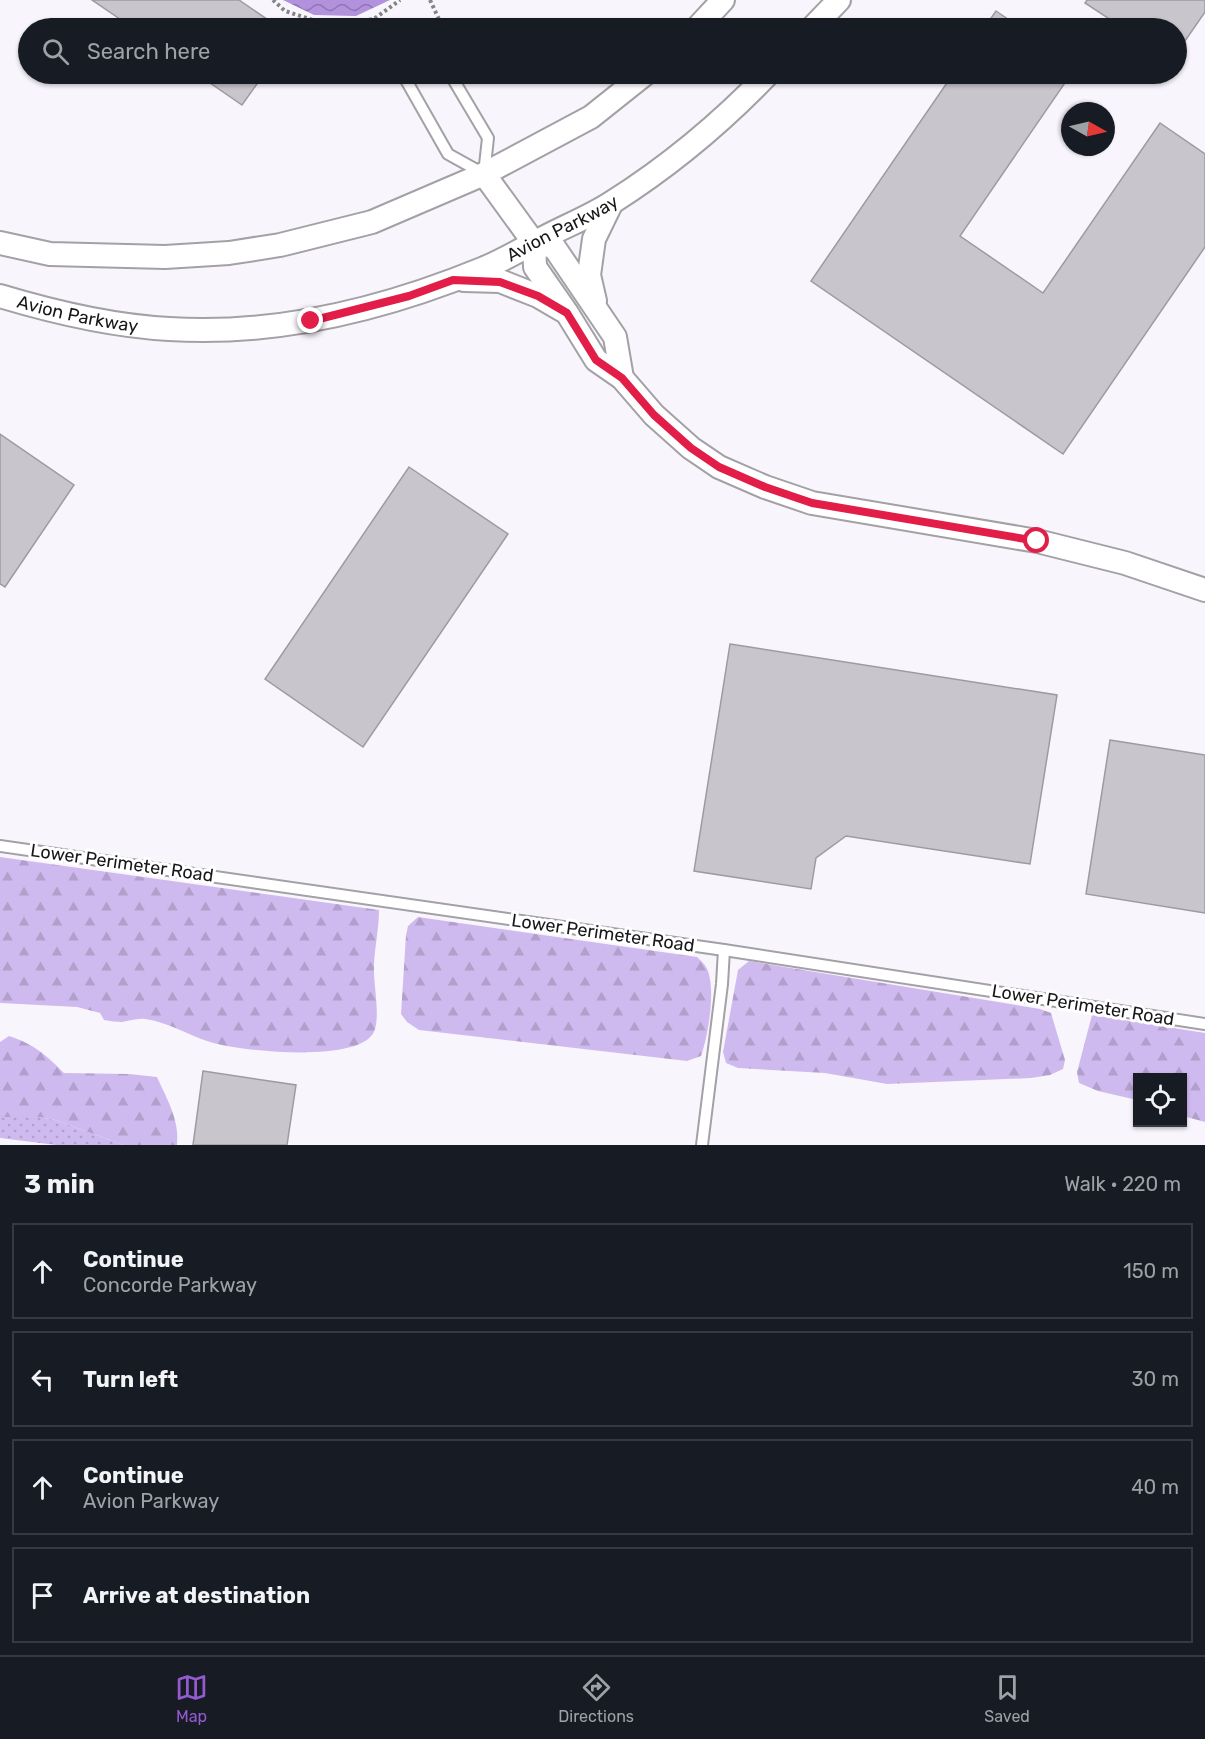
<!DOCTYPE html>
<html lang="en">
<head>
<meta charset="utf-8">
<style>
  body { margin:0; font-family:Rubik,sans-serif; background:#242831; color:#f1f3f6 }
  .controls { position:absolute; right:18px; bottom:18px; display:grid; overflow:hidden; border-radius:0px; box-shadow:0 2px 4px #0004 }
  .controls button { width:54px; height:54px; display:grid; place-items:center; padding:0; border:0; border-bottom:2px solid #363941; background:#171b24; color:#f1f3f6; font:30px sans-serif }
  .compass { position:absolute; left:1061px; top:102px; width:54px; height:54px; border-radius:50%; background:#171b24; box-shadow:0 2px 4px #0004; rotate:98deg }
  .stop { position:absolute; width:18px; height:18px; margin:-14px; border:4px solid #e11d48; border-radius:50%; background:#fff }
  .stop.end { background:#e11d48; border-color:#fff; box-shadow:0 2px 6px #0008 }
  .list { margin:0; padding:0; list-style:none }
  h2 { display:flex; justify-content:space-between; align-items:center; height:78px; margin:0; padding:0 24px; font-size:26px }
  h2 small { font-size:20px; font-weight:400; color:#9ea1a6 }
  .list li { display:grid; grid-template-columns:39px 1fr auto; gap:18px; align-items:center; box-sizing:border-box; height:96px; margin:0 12px 12px; padding:0 12px; border:2px solid #363941; border-radius:0px }
  .list b { display:block; font-size:22px; white-space:nowrap }
  .list p { margin:0; font-size:20px; white-space:nowrap; color:#9ea1a6 }
  .list em { font-size:20px; font-style:normal; color:#9ea1a6 }
  .icon { flex:none; width:33px; height:33px; fill:none; stroke:currentColor; stroke-width:2; stroke-linecap:round; stroke-linejoin:round }
  .map { position:relative; flex:none; width:1205px; height:1145px; overflow:hidden }
  .search { position:absolute; background:#171b24; box-shadow:0 2px 4px #0004; left:18px; right:18px; top:18px; height:66px; display:flex; align-items:center; gap:15px; box-sizing:border-box; padding:0 21px; border-radius:33px; color:#9ea1a6; font-size:22px }
  .sheet { height:510px; background:#171b24 }
  nav { display:flex; justify-content:space-around; align-items:center; box-sizing:border-box; height:84px; border-top:2px solid #363941; background:#171b24; font-size:16px; color:#9ea1a6 }
  nav a { display:grid; justify-items:center; gap:3px }
  nav .on { color:#945ad2 }
  .map>svg:first-child { display:block }
</style>
</head>
<body>
<div class="map">
<svg width="1205" height="1145" viewBox="0 0 1205 1145">
  <defs>
    <pattern id="grass-dots" width="8" height="8" patternUnits="userSpaceOnUse" patternTransform="scale(1.5)"><rect width="8" height="8" fill="#cfbaef"/><path d="M2 2h.1M6 6h.1" fill="none" stroke="#b19fcc" stroke-width="1.8" stroke-linecap="round"/></pattern>
    <pattern id="forest-firs" width="22" height="20" patternUnits="userSpaceOnUse" patternTransform="scale(1.5)"><rect width="22" height="20" fill="#cfbaef"/><path d="M5 1l3.5 6h-7zM16 11l3.5 6h-7z" fill="#b19fcc"/></pattern>
    <pattern id="water-waves" width="16" height="10" patternUnits="userSpaceOnUse" patternTransform="scale(1.5)"><rect width="16" height="10" fill="#b291dd"/><path d="M0 5q4-4 8 0t8 0" fill="none" stroke="#9075b2"/></pattern>
  </defs>
  <rect width="100%" height="100%" fill="#f8f6fc"/>
  <polygon fill="url(#grass-dots)" points="0,1117 39,1117 55,1120 124,1145 56,1145 0,1138"/>
  <g fill="url(#forest-firs)">
    <path d="M0,857L379,910C379,928 375,946 374,964C373,983 380,1012 375,1029C366,1065 237,1051 210,1042C188,1035 168,1022 145,1019C137,1018 130,1021 122,1022C116,1022 110,1021 104,1020L100,1013L77,1007L0,1003Z"/>
    <path d="M418,917L697,957C700,960 704,963 706,967C717,985 708,1037 701,1056L687,1061L419,1030L407,1022L401,1014L406,935L408,926Z"/>
    <polygon points="749,961 1040,1009 1051,1013 1065,1060 1063,1069 1050,1075 1031,1078 887,1084 825,1073 738,1068 726,1063 723,1052 738,970"/>
    <polygon points="1092,1015 1205,1033 1205,1122 1183,1116 1182,1078 1138,1078 1137,1100 1098,1091 1079,1083 1077,1072"/>
    <path d="M9,1036C34,1044 46,1055 64,1073L129,1074L157,1077C167,1099 180,1121 177,1145H124L55,1120L39,1117H0V1042Z"/>
  </g>
  <polygon fill="url(#water-waves)" points="283,0 390,0 356,16 314,15"/>
  <g fill="#c8c6cc" stroke="#9d9ba1" stroke-width="1.5">
    <polygon points="92,0 239,0 280,28 133,28"/>
    <polygon points="1087,0 1205,0 1205,12 1176,54 1176,28 1123,28 1085,3"/>
    <polygon points="996,11 1021,28 984,28"/>
    <polygon points="197,74 264,74 242,105"/>
    <polygon points="953,74 1071,74 960,236 1043,293 1160,123 1205,154 1205,247 1063,454 811,281"/>
    <polygon points="0,434 74,485 5,587 0,584"/>
    <polygon points="409,467 508,534 363,747 265,679"/>
    <polygon points="730,644 1057,695 1030,864 846,836 816,858 811,889 694,871"/>
    <polygon points="1110,740 1205,755 1205,913 1086,894"/>
    <polygon points="203,1071 296,1085 287,1145 193,1145"/>
  </g>
  <g fill="none" stroke-linecap="round" stroke-linejoin="round">
    <defs>
      <g id="service">
        <polyline points="406,80 448,154 484,174 488,138 450,74"/>
        <polyline points="0,846 724,950 1205,1024"/>
        <polyline points="702,1145 722,984 724,950"/>
      </g>
      <g id="minor">
        <polyline points="697,28 723,0"/>
        <polyline points="812,28 839,0"/>
        <polyline points="484,174 534,243 535,267 567,313 596,360 622,378 654,415 691,448 719,467 765,487 812,503 1037,541 1125,563 1205,590"/>
        <polyline points="0,243 50,254 165,257 229,253 280,245 372,222 484,174 591,117 645,74"/>
        <polyline points="534,243 554,247 615,337 622,378"/>
        <polyline points="464,280 500,281 538,296 562,310"/>
        <path id="s1" d="M0,296C53,312 114,326 169,329C276,336 384,309 482,269C504,260 525,247 547,236C568,225 591,216 611,203C668,167 722,122 768,74"/>
        <polyline points="595,301 589,275 594,239 611,204"/>
      </g>
    </defs>
    <use href="#service" stroke="#a3a0a6" stroke-width="14"/>
    <use href="#minor" stroke="#a3a0a6" stroke-width="26"/>
    <g stroke="#848387" stroke-width="4" stroke-dasharray="3 3" stroke-linecap="butt">
      <polyline points="273,0 285,11 313,20 342,23 374,19 400,0"/>
      <polyline points="430,0 443,28"/>
    </g>
    <use href="#service" stroke="#fff" stroke-width="10"/>
    <use href="#minor" stroke="#fff" stroke-width="22"/>
  </g>
  <g fill="none" stroke-linecap="round" stroke-linejoin="round">
    <polyline stroke="#e11d48" stroke-width="8" points="311,321 409,296 453,280 500,282 538,296 567,313 596,360 622,378 654,415 691,448 719,467 765,487 812,503 1037,541"/>
  </g>
  <g text-anchor="middle" stroke-width="6" stroke-linejoin="round" paint-order="stroke">
    <g font-size="18" fill="#171719" stroke="#fff">
      <text dy="6" stroke="none"><textPath href="#s1" startOffset="584">Avion Parkway</textPath></text>
      <text dy="6" stroke="none"><textPath href="#s1" startOffset="80">Avion Parkway</textPath></text>
      <text transform="translate(122 863) rotate(8)" y="6">Lower Perimeter Road</text>
      <text transform="translate(603 933) rotate(8)" y="6">Lower Perimeter Road</text>
      <text transform="translate(1083 1005) rotate(9)" y="6">Lower Perimeter Road</text>
    </g>
  </g>
</svg>
<div class="controls">
<button><svg class="icon" aria-label="locate" viewBox="0 0 24 24"><circle cx="12" cy="12" r="6"/><path d="M12 2v4M12 18v4M2 12h4M18 12h4"/></svg></button>
</div>
<svg class="compass" viewBox="-18 -18 36 36"><path d="M0-13l5 13h-10z" fill="#e53935"/><path d="M0 13l5-13h-10z" fill="#9ea1a6"/></svg>
<div class="stop" style="left:1037px;top:541px"></div>
<div class="stop end" style="left:311px;top:321px"></div>
<div class="search"><svg class="icon" aria-label="search" viewBox="0 0 24 24"><circle cx="10" cy="10" r="6"/><path d="M15 15l6 6"/></svg>Search here</div>
</div>
<section class="sheet">
<h2>3 min<small>Walk · 220 m</small></h2>
<ul class="list">
<li><svg class="icon" aria-label="ahead" viewBox="0 0 24 24"><path d="M12 20V5M6 11l6-6 6 6"/></svg><div><b>Continue</b><p>Concorde Parkway</p></div><em>150 m</em></li>
<li><svg class="icon" aria-label="left" viewBox="0 0 24 24"><path d="M17 20v-9H6M10 6l-5 5 5 5"/></svg><div><b>Turn left</b></div><em>30 m</em></li>
<li><svg class="icon" aria-label="ahead" viewBox="0 0 24 24"><path d="M12 20V5M6 11l6-6 6 6"/></svg><div><b>Continue</b><p>Avion Parkway</p></div><em>40 m</em></li>
<li><svg class="icon" aria-label="arrive" viewBox="0 0 24 24"><path d="M6 21V4h12l-3 4 3 4H6"/></svg><div><b>Arrive at destination</b></div></li>
</ul>
</section>
<nav>
<a class="on"><svg class="icon" aria-label="map" viewBox="0 0 24 24"><path d="M3 6l6-2 6 2 6-2v14l-6 2-6-2-6 2zM9 4v14M15 6v14"/></svg>Map</a>
<a><svg class="icon" aria-label="directions" viewBox="0 0 24 24"><path d="M12 3l9 9-9 9-9-9zM9 14v-3h6M13 9l2 2-2 2"/></svg>Directions</a>
<a><svg class="icon" aria-label="saved" viewBox="0 0 24 24"><path d="M7 4h10v16l-5-4-5 4z"/></svg>Saved</a>
</nav>
</body>
</html>
